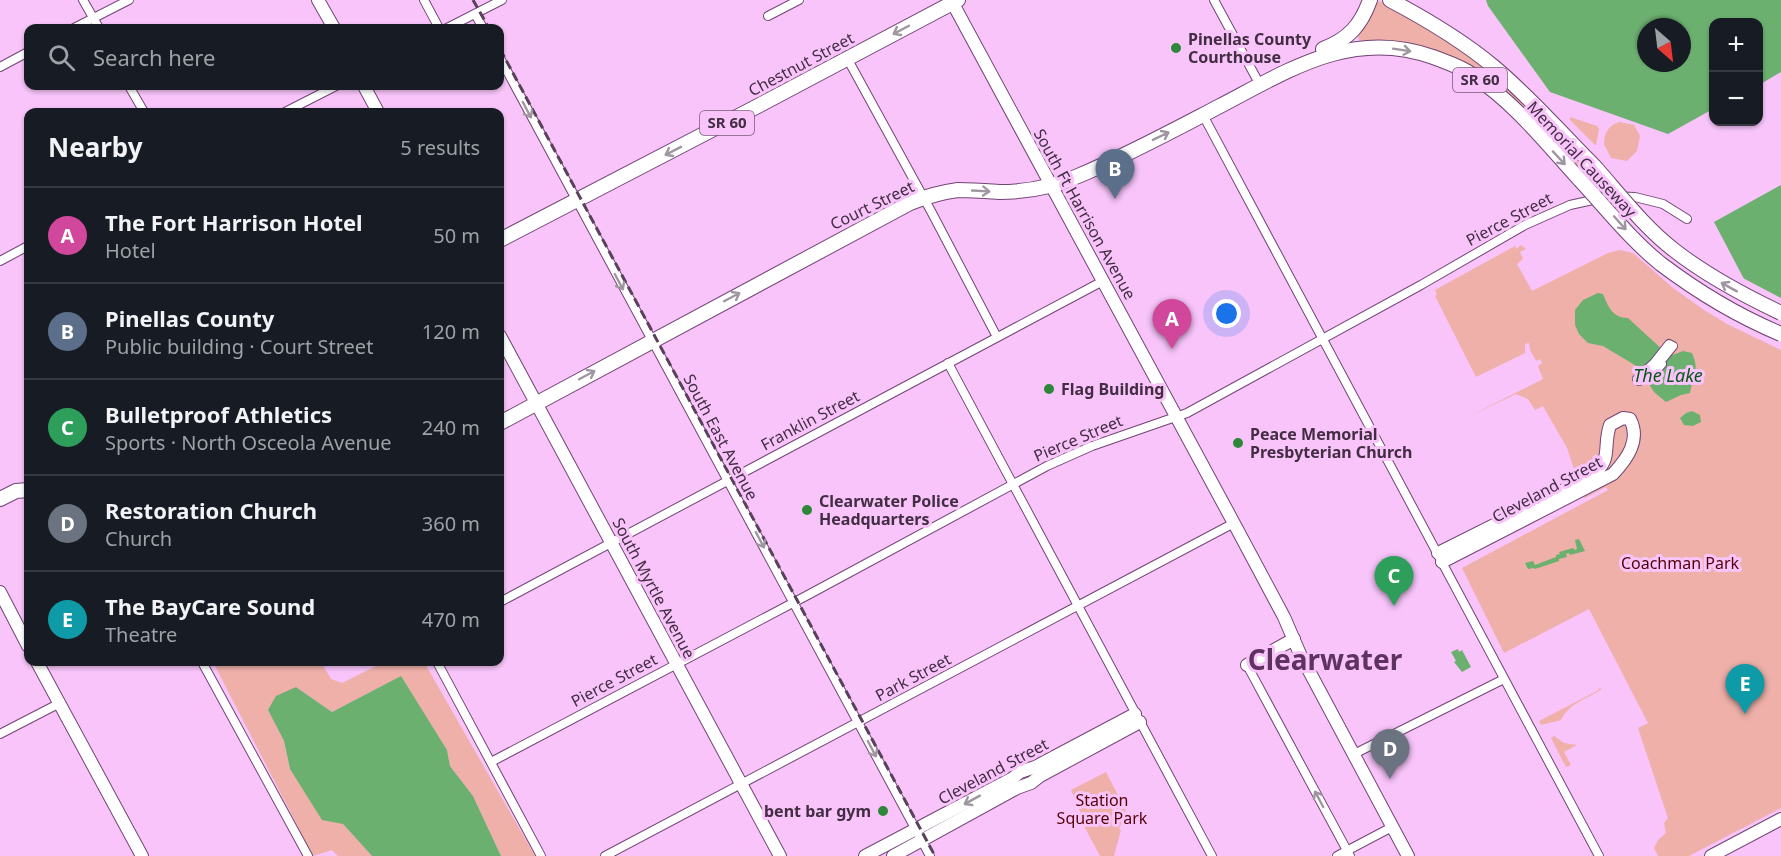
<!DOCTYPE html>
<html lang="en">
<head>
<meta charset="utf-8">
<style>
  body { margin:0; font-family:"Noto Sans",sans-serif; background:#242831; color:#f1f3f6 }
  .controls { position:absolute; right:18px; top:18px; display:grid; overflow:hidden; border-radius:12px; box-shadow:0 2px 4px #0004 }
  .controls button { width:54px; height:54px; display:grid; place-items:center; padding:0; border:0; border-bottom:2px solid #363941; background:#171b24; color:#f1f3f6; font:30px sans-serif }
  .compass { position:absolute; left:1637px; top:18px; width:54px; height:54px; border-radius:50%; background:#171b24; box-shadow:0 2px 4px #0004; rotate:152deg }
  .you { position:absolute; left:1227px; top:314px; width:21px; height:21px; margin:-15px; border:4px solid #fff; border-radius:50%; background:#1a73e8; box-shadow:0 0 0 9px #1a73e833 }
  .badge { display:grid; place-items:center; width:39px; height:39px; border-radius:50%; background:#db2777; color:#fff; font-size:20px; font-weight:700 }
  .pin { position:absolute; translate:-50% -50px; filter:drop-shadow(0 2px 3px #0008) }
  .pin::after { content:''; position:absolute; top:32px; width:21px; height:18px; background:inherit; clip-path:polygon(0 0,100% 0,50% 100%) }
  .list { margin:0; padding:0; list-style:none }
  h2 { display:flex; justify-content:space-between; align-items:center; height:78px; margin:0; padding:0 24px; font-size:26px }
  h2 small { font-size:20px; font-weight:400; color:#9ea1a6 }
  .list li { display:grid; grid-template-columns:39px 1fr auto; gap:18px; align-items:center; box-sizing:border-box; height:96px; padding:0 24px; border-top:2px solid #363941 }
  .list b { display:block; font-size:22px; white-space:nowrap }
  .list p { margin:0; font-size:20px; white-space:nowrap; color:#9ea1a6 }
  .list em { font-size:20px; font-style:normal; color:#9ea1a6 }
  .icon { flex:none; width:33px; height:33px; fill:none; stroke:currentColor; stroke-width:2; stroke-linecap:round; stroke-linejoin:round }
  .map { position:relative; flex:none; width:1781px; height:856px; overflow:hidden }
  .search { position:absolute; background:#171b24; box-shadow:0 2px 4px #0004; left:24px; top:24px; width:480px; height:66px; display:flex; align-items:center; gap:15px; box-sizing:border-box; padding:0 21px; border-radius:12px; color:#9ea1a6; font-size:22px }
  .panel { position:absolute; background:#171b24; box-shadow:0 2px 4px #0004; left:24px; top:108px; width:480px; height:558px; border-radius:12px }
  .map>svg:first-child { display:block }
</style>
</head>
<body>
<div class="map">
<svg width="1781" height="856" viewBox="0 0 1781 856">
  <rect width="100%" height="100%" fill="#f8c4fa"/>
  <g fill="#eeb0a9">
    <path d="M1379,1C1425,24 1471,52 1509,87C1535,113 1560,140 1586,166L1580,171L1481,74L1359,40L1358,35C1365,26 1371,6 1379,1Z"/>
    <polygon points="1570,117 1597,126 1599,129 1596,145 1595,145 1570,120"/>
    <path d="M1620,122L1634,125L1640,136L1637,151L1627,161L1611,158L1604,144C1604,132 1609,125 1620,122Z"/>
    <polygon points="1521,245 1526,249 1520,252 1523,259 1517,264 1532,291 1608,253 1620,250 1633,253 1673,288 1704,310 1727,324 1781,350 1781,808 1689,856 1658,856 1654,848 1658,840 1666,833 1664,823 1668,818 1638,728 1648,723 1589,609 1504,653 1462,568 1608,490 1606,487 1585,498 1583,496 1601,474 1595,462 1575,472 1567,448 1543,406 1535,410 1528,399 1516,394 1470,416 1543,379 1538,366 1542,363 1540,359 1536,361 1530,350 1529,343 1525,344 1525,353 1476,377 1435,296 1437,295 1435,290 1515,246 1516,249"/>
    <polygon points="213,662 321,662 331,679 342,683 384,662 424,662 535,856 501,856 473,796 450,766 447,750 400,677 332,712 296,687 268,710 284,741 290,769 302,786 343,824 372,856 338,856 332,850 313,856"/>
    <path d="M1598,688L1602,689C1587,699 1569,703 1561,720L1541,725L1539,721L1599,690Z"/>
    <polygon points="1554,736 1564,743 1577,745 1564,752 1571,765 1566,767 1551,738"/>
    <polygon points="1106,772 1126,811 1119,829 1121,830 1114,856 1100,856 1083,824 1085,823 1071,790"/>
  </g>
  <g fill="#6cb070" fill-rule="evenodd">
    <path d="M1486,0H1781V72L1759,85L1758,22H1714L1713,109L1668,134L1550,92L1488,6ZM1646,27H1682V63H1646Z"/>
    <polygon points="1781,185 1781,343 1745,281 1714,222"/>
    <path d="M1598,293L1603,294C1608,306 1612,318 1628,318L1665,352L1673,355L1683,351L1692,353C1700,371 1693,376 1690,393L1681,395L1666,402L1654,392L1638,367L1603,346L1588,343L1579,334L1575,325V310L1583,300Z"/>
    <polygon points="1692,411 1700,415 1701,422 1693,426 1684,425 1680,418 1686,413"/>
    <polygon points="1579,539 1585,551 1570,555 1569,553 1566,554 1567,557 1559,559 1559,561 1535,569 1534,568 1528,569 1525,563 1533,561 1535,565 1556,557 1556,555 1560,554 1559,552 1573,548 1575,550 1577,549 1575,540"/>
    <polygon points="1458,649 1459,652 1462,650 1471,667 1462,672 1454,662 1456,661 1451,652"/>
    <polygon points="401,676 447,750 450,766 473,796 501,856 372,856 343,824 322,820 290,769 284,741 268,710 276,696 296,687 332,712"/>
  </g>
  <polygon fill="#f8c4fa" points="1739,276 1781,298 1781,346 1775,342"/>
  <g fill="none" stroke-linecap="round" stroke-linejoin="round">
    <defs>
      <g id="street">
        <polyline points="83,0 99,28"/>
        <polyline points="424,0 439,28"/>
        <polyline points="1214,0 1260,85"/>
        <polyline points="475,14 483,28"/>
        <polyline points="768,16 799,0"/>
        <polyline points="74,28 129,0"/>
        <polyline points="447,28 502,0"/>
        <polyline points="500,58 930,856"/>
        <polyline points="847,58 932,213 997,337"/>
        <polyline points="0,67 28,52"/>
        <polyline points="129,86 144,112"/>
        <polyline points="285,112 336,86"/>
        <polyline points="1203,115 1599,856"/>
        <polyline points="0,261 28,246"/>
        <polyline points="948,363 1212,856"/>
        <polyline points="1637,379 1654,363 1669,344 1673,346 1660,362 1662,364 1656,371 1653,369 1639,381"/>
        <polyline points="500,602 1103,281"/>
        <polyline points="202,662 308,856"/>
        <polyline points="437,662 541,856"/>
        <polyline points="1247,665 1350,856"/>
        <polyline points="0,734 60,703"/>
        <polyline points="1354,754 1504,679"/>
        <polyline points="491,762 806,596 1047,466 1092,446 1187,413 1421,285 1525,225 1570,205 1611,196 1635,197 1663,204 1687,219"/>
        <polyline points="605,856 1234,523"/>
        <polyline points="1337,856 1392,827"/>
      </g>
      <g id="secondary">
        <polyline points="318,0 334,28"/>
        <polyline points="951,0 1237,529 1284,617 1300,654 1408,856"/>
        <polyline points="364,86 378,112"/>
        <polyline points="500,336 780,856"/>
        <path d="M1438,553L1590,477C1614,459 1602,449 1610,425L1623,418L1630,419C1641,440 1627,459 1613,474L1442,562"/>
        <polyline points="0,592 28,646"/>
        <polyline points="37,662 142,856"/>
        <polyline points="1247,665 1294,639"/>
        <polyline points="865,856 1013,778 1020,772 1035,767 1135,714"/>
        <polyline points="893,856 1017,788 1031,783 1040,776 1140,722"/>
        <polyline points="1711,856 1781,819"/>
      </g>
      <g id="primary">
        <path d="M1390,0C1426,19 1463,41 1494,67C1530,97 1562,134 1595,167"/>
        <path d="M1323,49C1349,39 1361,25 1370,0"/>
        <polyline points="500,240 754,108 958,0"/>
        <path d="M500,423L910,203C925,197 942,192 958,190C972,190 985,191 999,192C1026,192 1053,187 1078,176C1126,156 1174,130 1220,106C1289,70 1352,28 1433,57C1446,62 1462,67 1474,76C1515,103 1547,144 1580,180"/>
        <polyline points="0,499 16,491 28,490"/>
      </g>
    </defs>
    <use href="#street" stroke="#724574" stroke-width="10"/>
    <use href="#secondary" stroke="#724574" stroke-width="14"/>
    <use href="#primary" stroke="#724574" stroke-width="16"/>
    <use href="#street" stroke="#fff" stroke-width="8"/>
    <use href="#secondary" stroke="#fff" stroke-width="12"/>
    <use href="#primary" stroke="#fff" stroke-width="14"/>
    <g stroke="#59405b" stroke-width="3" stroke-dasharray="9 4.5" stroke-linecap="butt">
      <polyline points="473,0 489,28"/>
      <polyline points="500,49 935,856"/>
    </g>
    <defs>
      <g id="primary-bridge">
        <path d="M1595,167C1620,195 1644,227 1674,250C1707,276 1743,295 1781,313"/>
        <path d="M1580,180C1606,208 1631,240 1661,264C1698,292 1738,316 1781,334"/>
      </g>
    </defs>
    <use href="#primary-bridge" stroke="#724574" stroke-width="16" stroke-linecap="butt"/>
    <use href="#primary-bridge" stroke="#fff" stroke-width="14"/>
  </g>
  <defs><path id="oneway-shaft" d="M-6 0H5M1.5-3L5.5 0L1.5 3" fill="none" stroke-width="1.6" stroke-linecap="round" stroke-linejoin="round" transform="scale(1.5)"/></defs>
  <g stroke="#a096a1">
    <use href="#oneway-shaft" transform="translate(901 30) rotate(152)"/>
    <use href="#oneway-shaft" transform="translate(1402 50) rotate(9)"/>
    <use href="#oneway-shaft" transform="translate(527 110) rotate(62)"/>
    <use href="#oneway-shaft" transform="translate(1161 136) rotate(-26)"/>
    <use href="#oneway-shaft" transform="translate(673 151) rotate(153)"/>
    <use href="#oneway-shaft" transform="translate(1559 158) rotate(47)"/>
    <use href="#oneway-shaft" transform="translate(981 191) rotate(3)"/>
    <use href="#oneway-shaft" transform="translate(1620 223) rotate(48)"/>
    <use href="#oneway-shaft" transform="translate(619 282) rotate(62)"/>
    <use href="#oneway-shaft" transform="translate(1729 287) rotate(-151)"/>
    <use href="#oneway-shaft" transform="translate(732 297) rotate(-28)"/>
    <use href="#oneway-shaft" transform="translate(587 375) rotate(-28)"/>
    <use href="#oneway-shaft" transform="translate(760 540) rotate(62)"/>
    <use href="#oneway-shaft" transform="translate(872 749) rotate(62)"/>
    <use href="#oneway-shaft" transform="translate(1319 799) rotate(-118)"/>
    <use href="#oneway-shaft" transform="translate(972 800) rotate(151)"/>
  </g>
  <g fill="#2c8738" stroke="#f8c4fa" stroke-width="2">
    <circle cx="1176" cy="48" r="6"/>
    <circle cx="1049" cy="389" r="6"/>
    <circle cx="1238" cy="443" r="6"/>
    <circle cx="807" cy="510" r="6"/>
    <circle cx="883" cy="811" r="6"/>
  </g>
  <g text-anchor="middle" stroke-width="6" stroke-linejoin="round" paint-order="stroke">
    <g fill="#f8c4fa" stroke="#795a7a" stroke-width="1.5">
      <rect x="1453" y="68" width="54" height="24" rx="4.5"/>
      <rect x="700" y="111" width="54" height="24" rx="4.5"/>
    </g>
    <g font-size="15" font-weight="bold" fill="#422d43">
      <text x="1480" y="85">SR 60</text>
      <text x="727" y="128">SR 60</text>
    </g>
    <g font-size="16" font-weight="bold" fill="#422d43" stroke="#f8c4fa" text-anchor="start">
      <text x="1188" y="45">Pinellas County<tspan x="1188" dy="18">Courthouse</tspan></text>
      <text x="1061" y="395">Flag Building</text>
      <text x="1250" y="440">Peace Memorial<tspan x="1250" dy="18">Presbyterian Church</tspan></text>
      <text x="819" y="507">Clearwater Police<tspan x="819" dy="18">Headquarters</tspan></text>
      <text x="871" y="817" text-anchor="end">bent bar gym</text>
    </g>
    <g font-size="16" fill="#422d43" stroke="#f8c4fa">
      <text transform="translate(801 64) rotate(-28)" y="6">Chestnut Street</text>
      <text transform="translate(1582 159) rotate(47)" y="6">Memorial Causeway</text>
      <text transform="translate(872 205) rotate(-26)" y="6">Court Street</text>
      <text transform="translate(1085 214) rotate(61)" y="6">South Ft Harrison Avenue</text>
      <text transform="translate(1509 219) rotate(-28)" y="6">Pierce Street</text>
      <text transform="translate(810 420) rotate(-28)" y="6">Franklin Street</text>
      <text transform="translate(721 437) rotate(62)" y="6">South East Avenue</text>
      <text transform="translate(1078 438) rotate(-23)" y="6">Pierce Street</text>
      <text transform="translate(1547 489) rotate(-28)" y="6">Cleveland Street</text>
      <text transform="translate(654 588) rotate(62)" y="6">South Myrtle Avenue</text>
      <text transform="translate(913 677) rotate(-28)" y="6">Park Street</text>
      <text transform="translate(614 680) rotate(-28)" y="6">Pierce Street</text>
      <text transform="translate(993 771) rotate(-28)" y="6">Cleveland Street</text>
    </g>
    <g font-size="16" fill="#550006" stroke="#f8c4fa">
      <text x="1680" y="569">Coachman Park</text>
      <text x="1102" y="806">Station<tspan x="1102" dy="18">Square Park</tspan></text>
    </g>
    <g font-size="18" font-style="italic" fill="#0c571a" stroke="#f8c4fa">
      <text x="1668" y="382">The Lake</text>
    </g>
    <g font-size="28" font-weight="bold" fill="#5f3361" stroke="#f8c4fa">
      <text x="1325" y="670">Clearwater</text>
    </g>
  </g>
</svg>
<div class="controls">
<button>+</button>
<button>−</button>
</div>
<svg class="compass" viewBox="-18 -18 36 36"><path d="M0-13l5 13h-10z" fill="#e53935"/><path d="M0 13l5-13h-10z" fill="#9ea1a6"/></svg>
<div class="you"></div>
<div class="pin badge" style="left:1172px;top:349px;background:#d1479c">A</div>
<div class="pin badge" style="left:1115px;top:199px;background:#5c6f8a">B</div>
<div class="pin badge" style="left:1394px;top:606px;background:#2e9e5b">C</div>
<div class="pin badge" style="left:1390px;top:779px;background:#6b7280">D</div>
<div class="pin badge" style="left:1745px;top:714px;background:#0f9aa8">E</div>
<div class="search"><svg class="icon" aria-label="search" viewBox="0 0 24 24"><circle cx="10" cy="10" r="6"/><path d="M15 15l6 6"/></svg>Search here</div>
<section class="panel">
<h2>Nearby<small>5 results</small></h2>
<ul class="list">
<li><span class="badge" style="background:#d1479c">A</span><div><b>The Fort Harrison Hotel</b><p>Hotel</p></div><em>50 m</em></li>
<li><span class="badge" style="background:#5c6f8a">B</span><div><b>Pinellas County</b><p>Public building · Court Street</p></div><em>120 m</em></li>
<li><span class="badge" style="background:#2e9e5b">C</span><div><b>Bulletproof Athletics</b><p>Sports · North Osceola Avenue</p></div><em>240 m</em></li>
<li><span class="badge" style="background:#6b7280">D</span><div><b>Restoration Church</b><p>Church</p></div><em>360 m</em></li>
<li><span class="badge" style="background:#0f9aa8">E</span><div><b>The BayCare Sound</b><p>Theatre</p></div><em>470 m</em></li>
</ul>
</section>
</div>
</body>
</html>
